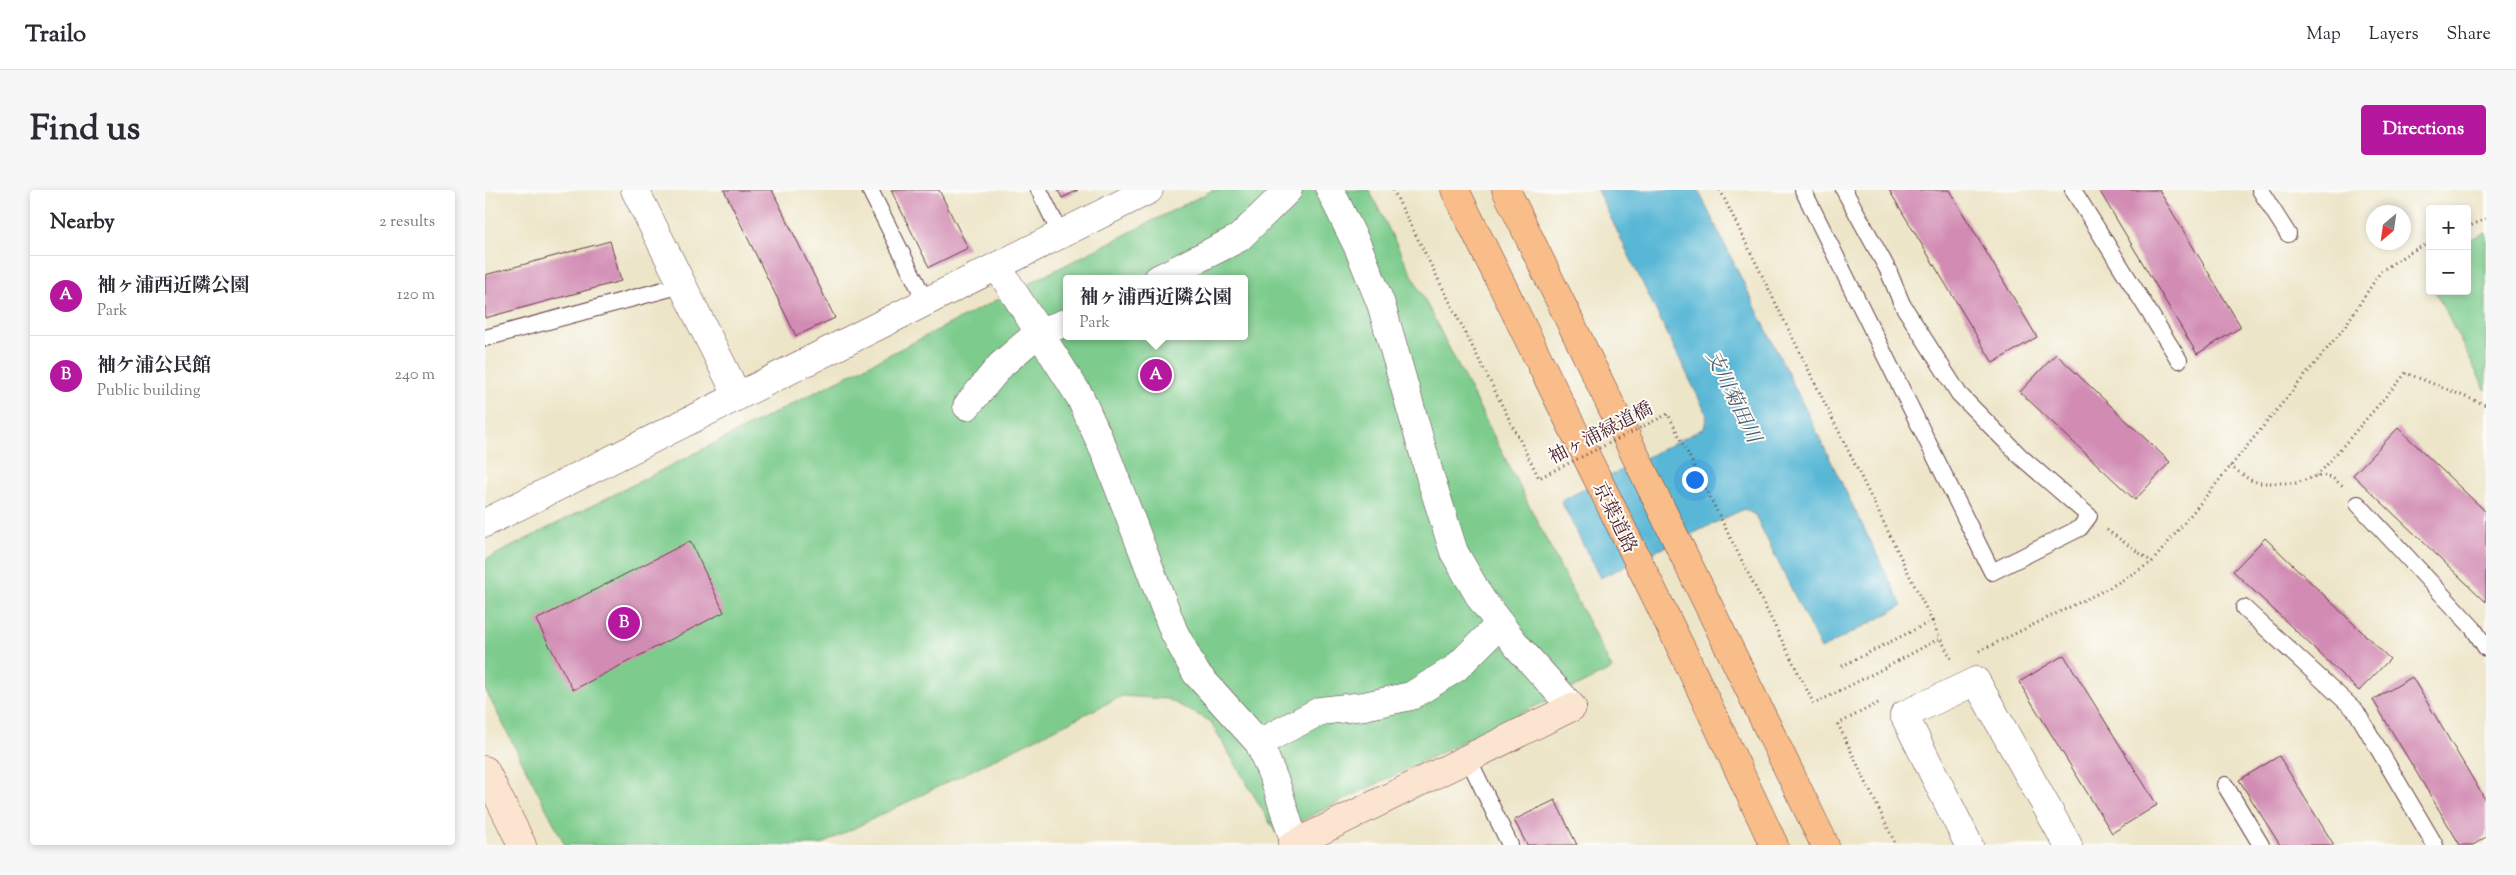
<!DOCTYPE html>
<html lang="en">
<head>
<meta charset="utf-8">
<style>
  body { margin:0; font-family:"Sorts Mill Goudy","Noto Serif JP",serif; background:#f7f7f7; color:#2b2b33 }
  .controls { position:absolute; right:15px; top:15px; display:grid; overflow:hidden; border-radius:5px; box-shadow:0 2px 8px #0003 }
  .controls button { width:45px; height:45px; display:grid; place-items:center; padding:0; border:0; border-bottom:1px solid #e1e1e2; background:#fff; color:#2b2b33; font:25px sans-serif }
  .compass { position:absolute; left:1881px; top:15px; width:45px; height:45px; border-radius:50%; background:#fff; box-shadow:0 2px 8px #0003; rotate:209deg }
  .you { position:absolute; left:1209px; top:289px; width:18px; height:18px; margin:-12px; border:4px solid #fff; border-radius:50%; background:#1a73e8; box-shadow:0 0 0 8px #1a73e833 }
  .badge { display:grid; place-items:center; width:32px; height:32px; border-radius:50%; background:#b5179e; color:#fff; font-size:16px; font-weight:700 }
  .pin { position:absolute; translate:-50% -50%; border:2px solid #fff; box-shadow:0 1px 5px #0006 }
  .popup { position:absolute; left:578px; top:85px; width:185px; height:65px; box-sizing:border-box; display:grid; place-content:center; border-radius:5px; background:#fff; filter:drop-shadow(0 1px 4px #0005); font-size:16px; white-space:nowrap; color:#7c7c81 }
  .popup b { font-size:19px; color:#2b2b33 }
  .popup::after { content:''; position:absolute; left:50%; top:100%; margin-left:-10px; border:10px solid transparent; border-top-color:#fff }
  .list { margin:0; padding:0; list-style:none }
  h2 { display:flex; justify-content:space-between; align-items:center; height:65px; margin:0; padding:0 20px; font-size:21px }
  h2 small { font-size:16px; font-weight:400; color:#7c7c81 }
  .list li { display:grid; grid-template-columns:32px 1fr auto; gap:15px; align-items:center; box-sizing:border-box; height:80px; padding:0 20px; border-top:1px solid #e1e1e2 }
  .list b { display:block; font-size:19px; white-space:nowrap }
  .list p { margin:0; font-size:16px; white-space:nowrap; color:#7c7c81 }
  .list em { font-size:16px; font-style:normal; color:#7c7c81 }
  .map { position:relative; flex:none; width:2001px; height:655px; overflow:hidden; border-radius:5px }
  header { display:flex; align-items:center; gap:30px; box-sizing:border-box; height:70px; padding:0 25px; background:#fff; border-bottom:1px solid #e1e1e2 }
  header strong { font-size:24px }
  nav { display:flex; gap:28px; margin-inline-start:auto; font-size:18px }
  .intro { display:flex; align-items:center; justify-content:space-between; box-sizing:border-box; height:120px; padding:0 30px }
  h1 { margin:0; font-size:35px }
  .button { padding:12px 22px; border-radius:5px; background:#b5179e; color:#fff; font-size:18px; font-weight:700 }
  main { display:flex; gap:30px; padding:0 30px }
  aside { flex:1; background:#fff; border-radius:5px; box-shadow:0 2px 8px #0003 }
  .map>svg:first-child { display:block }
</style>
</head>
<body>
<header>
<strong>Trailo</strong>
<nav><a>Map</a><a>Layers</a><a>Share</a></nav>
</header>
<div class="intro"><h1>Find us</h1><a class="button">Directions</a></div>
<main>
<aside>
<h2>Nearby<small>2 results</small></h2>
<ul class="list">
<li><span class="badge">A</span><div><b>袖ヶ浦西近隣公園</b><p>Park</p></div><em>120 m</em></li>
<li><span class="badge">B</span><div><b>袖ケ浦公民館</b><p>Public building</p></div><em>240 m</em></li>
</ul>
</aside>
<div class="map">
<svg width="2001" height="655" viewBox="0 0 2001 655">
  <rect width="100%" height="100%" fill="#fdfcf7"/>
  <filter id="ink" filterUnits="userSpaceOnUse"><feTurbulence type="fractalNoise" baseFrequency=".02" numOctaves="2"/><feDisplacementMap in="SourceGraphic" scale="10" xChannelSelector="R" yChannelSelector="G"/><feConvolveMatrix kernelMatrix="1 2 1 2 8 2 1 2 1" color-interpolation-filters="sRGB"/></filter>
  <filter id="wash" filterUnits="userSpaceOnUse"><feTurbulence type="fractalNoise" baseFrequency=".0096" numOctaves="4" result="noise"/><feDisplacementMap in="SourceGraphic" scale="20" xChannelSelector="R" yChannelSelector="G"/><feGaussianBlur stdDeviation="1.12" result="paint"/><feColorMatrix in="noise" values="0 0 0 0 0 0 0 0 0 0 0 0 0 0 0 0 0 1.4 0 .05"/><feComposite in="paint" operator="in"/></filter>
  <g filter="url(#wash)">
    <rect width="100%" height="100%" fill="#ede5c8"/>
    <g fill="#7dcc8d" stroke="#64765c" fill-rule="evenodd">
      <path d="M728,0H884L1127,479L791,643L725,531L682,509L637,506L335,655H80L0,499V370ZM582,89H760V146H582Z"/>
      <polygon points="2001,42 2001,201 1950,101 1982,101 1982,51"/>
    </g>
    <polygon fill="#58b7d6" stroke="#516b80" points="1112,0 1213,0 1417,416 1336,459 1270,325 1259,319 1115,388 1076,311 1219,238 1222,225"/>
    <g id="blocks">
      <g fill="#d28cb4">
        <polygon points="239,0 287,0 350,128 311,146"/>
        <polygon points="406,0 454,0 483,58 444,77"/>
        <polygon points="573,0 593,0 577,8"/>
        <polygon points="1404,0 1464,0 1552,147 1508,173"/>
        <polygon points="1614,0 1674,0 1756,137 1712,164"/>
        <polygon points="125,51 136,91 0,128 0,85"/>
        <polygon points="1571,164 1685,272 1650,310 1535,202"/>
        <polygon points="1913,238 2001,322 2001,412 1868,285"/>
        <polygon points="1780,348 1905,469 1874,501 1748,381"/>
        <polygon points="205,351 239,422 88,500 51,430"/>
        <polygon points="1579,465 1672,615 1627,643 1534,492"/>
        <polygon points="1927,487 2001,611 2001,647 1988,655 1975,655 1888,510"/>
        <polygon points="1794,566 1849,655 1795,655 1754,590"/>
        <polygon points="1070,610 1092,655 1042,655 1029,630"/>
      </g>
    </g>
  </g>
  <g filter="url(#ink)">
    <use href="#blocks" fill-opacity="0" stroke="#623d43" stroke-width="1"/>
    <g fill="none" stroke-linecap="round" stroke-linejoin="round">
      <defs>
        <g id="lane">
          <polyline points="385,0 441,112"/>
          <polyline points="554,0 576,45"/>
          <polyline points="1318,0 1507,382 1595,338 1604,326 1536,267 1474,204 1417,114 1403,80 1359,0"/>
          <polyline points="1588,0 1694,170"/>
          <polyline points="1775,0 1803,44"/>
          <polyline points="0,148 197,95"/>
          <polyline points="1873,314 1988,438 2001,458"/>
          <polyline points="1759,418 1871,521 1950,655"/>
          <polyline points="983,568 1025,655"/>
          <polyline points="1740,595 1776,655"/>
        </g>
        <g id="street">
          <polyline points="150,0 252,205"/>
          <polyline points="845,0 873,57 896,114 945,286 969,362 996,409 1015,434 1032,456 1087,517"/>
          <polyline points="512,76 595,207 622,267 689,442 711,483 774,553 791,594 810,654"/>
          <polyline points="673,89 754,48 803,0"/>
          <polyline points="482,216 516,175 553,143 582,132"/>
          <polyline points="0,333 664,0"/>
          <polyline points="774,553 835,521 879,516 926,506 971,478 1015,434"/>
          <polyline points="1484,655 1419,525 1491,491 1583,655"/>
        </g>
        <g id="secondary">
          <polyline points="0,580 37,655"/>
          <polyline points="807,655 1087,517"/>
        </g>
        <g id="highway">
          <polyline points="970,0 1198,462 1289,655"/>
          <polyline points="1021,0 1340,655"/>
        </g>
      </defs>
      <use href="#lane" stroke="#623d43" stroke-width="18"/>
      <use href="#street" stroke="#623d43" stroke-width="29"/>
      <use href="#secondary" stroke="#623d43" stroke-width="29"/>
      <use href="#highway" stroke="#623d43" stroke-width="29"/>
      <g stroke="#623d43" stroke-width="3" stroke-dasharray="1 4" stroke-linecap="butt">
        <polyline points="1235,0 1447,431 1357,476"/>
        <polyline points="1982,37 2001,29"/>
        <polyline points="1745,276 1765,290 1775,293 1811,293 1832,286 1846,287 1858,296"/>
        <polyline points="1832,286 1921,183 2001,215"/>
        <polyline points="1622,340 1667,372"/>
        <polyline points="1447,431 1455,448"/>
        <polyline points="1494,461 1624,398 1667,372 1859,138 1896,81 1927,61 1945,53"/>
        <polyline points="1413,471 1455,448 1467,470"/>
        <polyline points="1393,513 1353,534 1411,655"/>
      </g>
      <use href="#lane" stroke="#fff" stroke-width="16"/>
      <use href="#street" stroke="#fff" stroke-width="28"/>
      <use href="#secondary" stroke="#fce5d0" stroke-width="28"/>
      <use href="#highway" stroke="#f8bd89" stroke-width="28"/>
      <polyline stroke="#623d43" stroke-width="3" stroke-dasharray="1 4" stroke-linecap="butt" points="908,0 1054,288 1183,224 1329,514 1413,471"/>
    </g>
  </g>
  <g text-anchor="middle" stroke-width="4" stroke-linejoin="round" paint-order="stroke">
    <g font-size="19" fill="#4a1f2b" stroke="#fdfcf7">
      <text transform="translate(1115 242) rotate(-27)" y="7">袖ヶ浦緑道橋</text>
      <text transform="translate(1131 327) rotate(64)" y="7">京葉道路</text>
    </g>
    <g font-size="20" font-style="italic" fill="#505c6f" stroke="#fdfcf7">
      <text transform="translate(1249 206) rotate(64)" y="7">支川菊田川</text>
    </g>
  </g>
</svg>
<div class="controls">
<button>+</button>
<button>−</button>
</div>
<svg class="compass" viewBox="-18 -18 36 36"><path d="M0-13l5 13h-10z" fill="#e53935"/><path d="M0 13l5-13h-10z" fill="#7c7c81"/></svg>
<div class="you"></div>
<div class="pin badge" style="left:671px;top:185px">A</div>
<div class="popup"><b>袖ヶ浦西近隣公園</b>Park</div>
<div class="pin badge" style="left:139px;top:433px">B</div>
</div>
</main>
</body>
</html>
